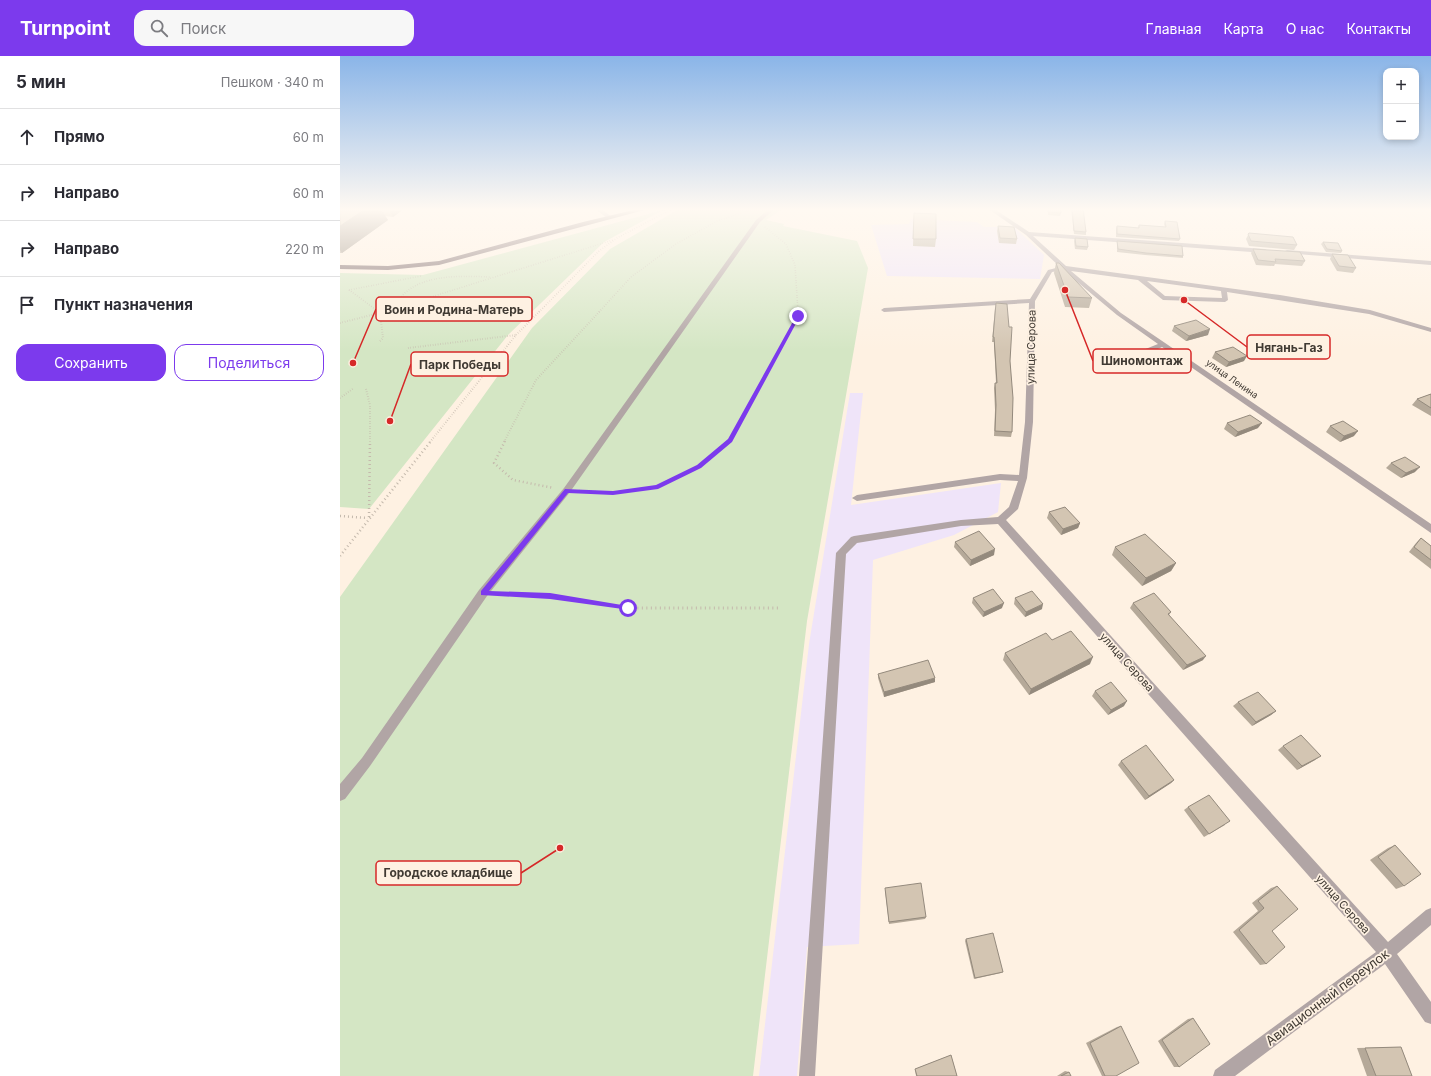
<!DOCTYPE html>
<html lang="ru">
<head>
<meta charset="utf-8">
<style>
  body { margin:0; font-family:Inter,sans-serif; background:#f7f7f7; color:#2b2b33 }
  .controls { position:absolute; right:12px; top:12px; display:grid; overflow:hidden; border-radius:8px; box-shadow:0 2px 6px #0003 }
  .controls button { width:36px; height:36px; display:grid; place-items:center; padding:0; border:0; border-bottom:1px solid #e1e1e2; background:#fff; color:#2b2b33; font:20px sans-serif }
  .stop { position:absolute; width:12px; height:12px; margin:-9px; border:3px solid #7c3aed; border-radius:50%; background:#fff }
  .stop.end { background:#7c3aed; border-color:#fff; box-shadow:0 1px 4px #0008 }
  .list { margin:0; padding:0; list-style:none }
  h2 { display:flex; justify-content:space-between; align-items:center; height:52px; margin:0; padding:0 16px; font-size:17px }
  h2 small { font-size:13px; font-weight:400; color:#7c7c81 }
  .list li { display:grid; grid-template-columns:26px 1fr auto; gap:12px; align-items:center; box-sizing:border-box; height:56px; padding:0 16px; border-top:1px solid #e1e1e2 }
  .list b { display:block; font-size:15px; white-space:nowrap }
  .list em { font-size:13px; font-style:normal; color:#7c7c81 }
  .actions { display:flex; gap:8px; padding:12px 16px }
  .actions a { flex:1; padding:9px 0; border:1px solid #7c3aed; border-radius:12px; text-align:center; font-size:14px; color:#7c3aed }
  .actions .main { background:#7c3aed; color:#fff }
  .icon { flex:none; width:22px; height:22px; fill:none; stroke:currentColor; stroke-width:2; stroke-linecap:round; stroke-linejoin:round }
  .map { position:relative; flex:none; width:1091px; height:1020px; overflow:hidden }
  header { display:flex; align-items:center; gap:24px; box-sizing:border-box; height:56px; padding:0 20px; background:#7c3aed; color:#fff }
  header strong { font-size:19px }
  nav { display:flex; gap:22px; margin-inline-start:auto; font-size:14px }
  .search { width:280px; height:36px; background:#f7f7f7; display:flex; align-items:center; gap:10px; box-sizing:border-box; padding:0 14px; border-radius:12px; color:#7c7c81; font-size:15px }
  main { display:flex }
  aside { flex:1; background:#fff }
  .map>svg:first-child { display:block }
</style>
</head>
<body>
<header>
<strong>Turnpoint</strong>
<div class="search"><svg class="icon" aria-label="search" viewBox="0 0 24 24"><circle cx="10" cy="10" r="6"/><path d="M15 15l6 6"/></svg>Поиск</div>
<nav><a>Главная</a><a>Карта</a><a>О нас</a><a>Контакты</a></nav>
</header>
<main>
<aside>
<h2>5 мин<small>Пешком · 340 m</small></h2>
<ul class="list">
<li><svg class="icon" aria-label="ahead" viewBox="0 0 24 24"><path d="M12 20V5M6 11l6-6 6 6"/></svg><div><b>Прямо</b></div><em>60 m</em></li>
<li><svg class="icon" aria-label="right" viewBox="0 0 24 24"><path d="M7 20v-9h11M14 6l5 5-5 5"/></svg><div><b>Направо</b></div><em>60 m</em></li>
<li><svg class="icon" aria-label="right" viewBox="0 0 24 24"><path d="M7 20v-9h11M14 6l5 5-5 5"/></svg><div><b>Направо</b></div><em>220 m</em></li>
<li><svg class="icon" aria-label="arrive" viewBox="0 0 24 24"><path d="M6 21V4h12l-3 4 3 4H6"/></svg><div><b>Пункт назначения</b></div></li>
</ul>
<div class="actions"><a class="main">Сохранить</a><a>Поделиться</a></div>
</aside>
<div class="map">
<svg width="1091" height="1020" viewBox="0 0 1091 1020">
  <rect width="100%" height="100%" fill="#fef1e2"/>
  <g fill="#efe4f9">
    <polygon points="571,163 637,166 644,171 674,171 704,199 700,223 547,220 531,169 569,168"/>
    <polygon points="510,337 523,337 511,449 661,427 658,456 614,479 533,504 519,888 467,891 457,1020 419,1020 469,588"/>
  </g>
  <g fill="#d4e6c4">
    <polygon points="341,152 444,152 426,164 444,168 443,170 517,185 528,212 467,565 413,1020 0,1020 0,541 192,272 270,193"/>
    <polygon points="323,154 264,186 168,279 29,453 0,451 0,217 83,219"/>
  </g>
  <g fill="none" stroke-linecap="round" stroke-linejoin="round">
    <g stroke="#c4b9ac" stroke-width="1.5" stroke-dasharray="0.5 2" stroke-linecap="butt">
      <polyline points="317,156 330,153"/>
      <polyline points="425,171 446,188 455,209 458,256"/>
      <polyline points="9,234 81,220"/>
      <polyline points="9,234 39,256"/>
      <path d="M54,253V250C58,245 61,240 66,236C87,218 124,220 150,221"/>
      <polyline points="43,256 273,184"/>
      <polyline points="199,256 259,195 277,182 334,152"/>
      <polyline points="259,256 291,221 336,188 377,165 417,152"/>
    </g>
    <g stroke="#c4b9ac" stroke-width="2" stroke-dasharray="0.5 2" stroke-linecap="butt">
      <polyline points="37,255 40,257 43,282 39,286"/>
      <polyline points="0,267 47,255"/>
      <polyline points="68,292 176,279"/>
      <polyline points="26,333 30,349 30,386"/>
      <polyline points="0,342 14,332"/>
      <polyline points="90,386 176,279 200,255"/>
      <polyline points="164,386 196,324 260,255"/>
      <polyline points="387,386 390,384 458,261 458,255"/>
    </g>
    <g stroke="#c4b9ac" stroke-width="2.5" stroke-dasharray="1 3" stroke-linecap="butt">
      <polyline points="165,385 154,407 173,424 214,432"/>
      <polyline points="239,435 273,437 318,431 359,410 388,385"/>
      <polyline points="0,460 28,462"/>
      <polyline points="29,461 30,385"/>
      <polyline points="0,500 91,385"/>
      <polyline points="157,538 210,540 282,551"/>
    </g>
    <polyline stroke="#c4b9ac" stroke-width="3" stroke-dasharray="1 3.5" stroke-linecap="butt" points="275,550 288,552 438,552"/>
    <g fill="#b1a5a5" fill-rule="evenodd">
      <polygon points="254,152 260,152 272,161 267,162"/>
      <polygon points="430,152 436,152 420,166 230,436 147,540 30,710 5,743 0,745 0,728 22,702 139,534 224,432 416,164"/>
      <path d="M647,152H653L689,176L925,193L928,195L925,197L693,180L726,210L940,239L1030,254L1091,272V276L1029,258L887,236L888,244L885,246L823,244L798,224L731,215L781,257L1091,468V477L822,291L804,300H798V296L818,288L777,259L723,214L712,216L695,245L693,366L687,422L678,453L666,464L1048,886L1086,854L1091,852V869L1057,898L1091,946V968L1085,966L1045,908L895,1020H873L875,1014L1036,896L658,468L621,470L517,487L506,498L475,1020H459L496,497L511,481L514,480L621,464L658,461L669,451L678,425L660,424L517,445L512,442L517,439L660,418L679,419L685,366L689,247L544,256L541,254L544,252L690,243L708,214L720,211L686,179ZM807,225L881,235L882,242L825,240Z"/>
      <polygon points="947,194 1091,205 1091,209 945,197 945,195"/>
    </g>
    <polygon fill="#796566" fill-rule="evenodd" points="302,152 312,152 99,209 48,214 0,213 0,209 48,210 99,205 243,166"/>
  </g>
  <g fill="#b5a999">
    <polygon points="0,152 65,152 53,161 45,160 48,164 2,197 0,197"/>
    <polygon points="708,152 721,152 721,157 720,160 708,159"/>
    <polygon points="731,152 743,152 746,176 746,179 734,178"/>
    <polygon points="574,157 596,183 595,191 573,190"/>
    <polygon points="825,165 840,183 839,185 776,181 776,172 777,170 798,172 799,169 825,171 824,168"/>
    <polygon points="658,170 677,183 676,188 659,187 657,175"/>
    <polygon points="909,177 957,189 954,194 909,190 906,183"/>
    <polygon points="735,182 748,191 747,194 735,193 734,185"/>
    <polygon points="777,185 843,200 843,202 805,199 777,196"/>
    <polygon points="983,186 1002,195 1001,197 986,196 981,188"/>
    <polygon points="913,193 965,205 962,210 935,208 934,210 916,209 911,197"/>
    <polygon points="992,198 1016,212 1013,217 997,215 990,203"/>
    <polygon points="716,207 752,242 749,252 725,251 714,217"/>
    <polygon points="655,252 670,305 672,376 671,381 654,380 655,354 654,332 655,327 656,327 654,286 652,286"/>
    <polygon points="834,270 868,279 846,285 832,275"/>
    <polygon points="875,296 904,305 886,311 872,302"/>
    <polygon points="1091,338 1091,360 1072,349 1077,343"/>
    <polygon points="887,367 918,372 895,381 884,373"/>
    <polygon points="990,370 1014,380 1000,386 986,376"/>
    <polygon points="1051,407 1075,416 1061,422 1046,412"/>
    <polygon points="709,456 740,467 738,472 721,479 707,462"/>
    <polygon points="1081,482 1091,490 1091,513 1069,496 1076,487"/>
    <polygon points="615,486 654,499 630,510 614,491"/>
    <polygon points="775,491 836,507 831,515 802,530 772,499"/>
    <polygon points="633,542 662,552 643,561 632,547"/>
    <polygon points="675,542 702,553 685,561 674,548"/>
    <polygon points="793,547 831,556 829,559 863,604 843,614 790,552"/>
    <polygon points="712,584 750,608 689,639 663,604 665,597"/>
    <polygon points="538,618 595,626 544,641 538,622"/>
    <polygon points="755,635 784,650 768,659 752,640"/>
    <polygon points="898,646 936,655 931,659 912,670 893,650"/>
    <polygon points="943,690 975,704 957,714 938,694"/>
    <polygon points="781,705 834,724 831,727 805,744 778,709"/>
    <polygon points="848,751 885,769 864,781 844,754"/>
    <polygon points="1055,789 1064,830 1056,833 1030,804 1048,792"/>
    <polygon points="937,830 932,875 926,908 920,909 893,876 918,855 912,847 931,832"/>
    <polygon points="545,834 586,861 585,863 549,868"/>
    <polygon points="626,883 663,916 661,917 634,923 625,885"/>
    <polygon points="853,962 839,1011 834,1011 818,985 848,963"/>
    <polygon points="781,970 776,1020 762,1020 746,987 777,971"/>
    <polygon points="1061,991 1072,1020 1027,1020 1017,992"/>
    <polygon points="611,999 617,1020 576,1020 575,1013"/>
    <polygon points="725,1015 729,1016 731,1020 717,1020"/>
  </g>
  <g fill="#948a7d">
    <polygon points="27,152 40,152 48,164 2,197 0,194 0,170"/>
    <polygon points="48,152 65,152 53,161"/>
    <polygon points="870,273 868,279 846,285 849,280"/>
    <polygon points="907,300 904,305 886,311 889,306"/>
    <polygon points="922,367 918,372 895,381 898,376"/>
    <polygon points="1018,375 1014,380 1000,386 1004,380"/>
    <polygon points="1080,411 1075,416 1061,422 1066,417"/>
    <polygon points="740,467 738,472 721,479 723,473"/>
    <polygon points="655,493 654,499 630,510 631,504"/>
    <polygon points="836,507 831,515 802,530 806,522"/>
    <polygon points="664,547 662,552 643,561 644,556"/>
    <polygon points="703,548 702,553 685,561 686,556"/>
    <polygon points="866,600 863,604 843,614 847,609"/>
    <polygon points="753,601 750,608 689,639 691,633"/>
    <polygon points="595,622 595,626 544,641 544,636"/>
    <polygon points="787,645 784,650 768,659 771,654"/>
    <polygon points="936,655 931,659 912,670 916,666"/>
    <polygon points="981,700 975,704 957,714 962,710"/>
    <polygon points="834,724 831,727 805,744 809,740"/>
  </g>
  <g fill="#d3c5b2" stroke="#948a7d">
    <polygon points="7,152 27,152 0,170 0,156"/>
    <polygon points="708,152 721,152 721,157 708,156"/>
    <polygon points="732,152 743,152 746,176 734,175"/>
    <polygon points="574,157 596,158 596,183 573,183"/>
    <polygon points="825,165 837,166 840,183 777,178 777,170 799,172 799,169 826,171"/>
    <polygon points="658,170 674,171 677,183 660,182"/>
    <polygon points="909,177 953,181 957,189 911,185 908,178"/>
    <polygon points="735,182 747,183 748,191 736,190"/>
    <polygon points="777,185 842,190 843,200 806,197 778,193"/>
    <polygon points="983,186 998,187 1002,195 987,193"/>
    <polygon points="913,193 960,196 965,205 935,203 936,206 918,204"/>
    <polygon points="992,198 1008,199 1016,212 999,210"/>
    <polygon points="716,207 719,207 752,242 728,241"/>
    <polygon points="656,247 667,248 669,271 672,271 670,305 673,342 672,376 655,375 656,349 655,327 657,327 654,281 653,281"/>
    <polygon points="856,264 870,273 849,280 834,270"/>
    <polygon points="893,291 907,300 889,306 875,296"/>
    <polygon points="1091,338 1091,352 1077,343"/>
    <polygon points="910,359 922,367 898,376 887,367"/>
    <polygon points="1003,365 1018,375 1004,380 990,370"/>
    <polygon points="1065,401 1080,411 1066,417 1051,407"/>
    <polygon points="725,451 740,467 723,473 709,456"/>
    <polygon points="639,475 655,493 631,504 615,486"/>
    <polygon points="805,478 836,507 806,522 775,491"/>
    <polygon points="1081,482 1091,490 1091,504 1074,491"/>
    <polygon points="653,533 664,547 644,556 633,542"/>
    <polygon points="692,535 703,548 686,556 675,542"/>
    <polygon points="814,537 831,556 828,558 866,600 847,609 793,547"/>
    <polygon points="731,575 753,601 691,633 665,597 706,577 712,584"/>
    <polygon points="588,604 595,622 544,636 538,618"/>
    <polygon points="771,626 787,645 771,654 755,635"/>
    <polygon points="918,636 936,655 916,666 898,646"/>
    <polygon points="961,679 981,700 962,710 943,690"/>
    <polygon points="806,689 834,724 809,740 781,705"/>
    <polygon points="869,739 890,765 869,778 848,751"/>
    <polygon points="1055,789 1081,818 1064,830 1038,801"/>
    <polygon points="581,827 586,861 549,866 545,832"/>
    <polygon points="937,830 958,853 932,875 945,891 926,908 899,874 924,852 918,845"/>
    <polygon points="653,877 663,916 635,922 626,883"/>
    <polygon points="853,962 870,988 839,1011 822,984"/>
    <polygon points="781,970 799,1007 776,1020 765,1020 750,987"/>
    <polygon points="1061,991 1072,1020 1036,1020 1025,992"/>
    <polygon points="611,999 617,1020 577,1020 575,1013"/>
    <polygon points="729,1016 731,1020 721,1020"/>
  </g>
  <linearGradient id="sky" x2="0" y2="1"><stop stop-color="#8ab5e8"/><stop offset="0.52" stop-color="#fff9f2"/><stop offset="1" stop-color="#fff9f2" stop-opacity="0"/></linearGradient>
  <rect width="1091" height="295" fill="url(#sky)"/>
  <polygon fill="#7c3aed" points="458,259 460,260 392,386 361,412 318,433 273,439 228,437 149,535 210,537 288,550 291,552 290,554 210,543 141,539 141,535 225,433 273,435 316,429 357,409 388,383 456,260"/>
  <g text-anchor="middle" stroke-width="3.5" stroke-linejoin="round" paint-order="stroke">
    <g font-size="9" fill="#403a33" stroke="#fef1e2">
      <text transform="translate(892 323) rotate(35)" y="3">улица Ленина</text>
    </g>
    <g font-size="11" fill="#403a33" stroke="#fef1e2">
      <text transform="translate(691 291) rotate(-89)" y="4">улица Серова</text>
      <text transform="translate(787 606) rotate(48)" y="4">улица Серова</text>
      <text transform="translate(1003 848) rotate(48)" y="4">улица Серова</text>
    </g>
    <g font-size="13" fill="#403a33" stroke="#fef1e2">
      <text transform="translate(987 941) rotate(-37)" y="5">Авиационный переулок</text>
    </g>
  </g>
  <path fill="none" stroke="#d62828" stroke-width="1.5" d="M13 307L36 253M844 244L907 291M725 234L753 305M50 365L71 308M220 792L181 817"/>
  <g fill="#d62828" stroke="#fef1e2" stroke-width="1.5">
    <circle cx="13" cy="307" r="4"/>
    <circle cx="844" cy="244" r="4"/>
    <circle cx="725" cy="234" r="4"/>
    <circle cx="50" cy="365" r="4"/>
    <circle cx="220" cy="792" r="4"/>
  </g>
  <g fill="#fef1e2" stroke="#d62828" stroke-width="1.5">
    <rect x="36" y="241" width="156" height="24" rx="4"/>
    <rect x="907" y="279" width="83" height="24" rx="4"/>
    <rect x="753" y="293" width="98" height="24" rx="4"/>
    <rect x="71" y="296" width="97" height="24" rx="4"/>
    <rect x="36" y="805" width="145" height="24" rx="4"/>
  </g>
  <g font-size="12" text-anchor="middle" font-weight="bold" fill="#403a33">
    <text x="114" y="258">Воин и Родина-Матерь</text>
    <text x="949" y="296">Нягань-Газ</text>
    <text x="802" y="309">Шиномонтаж</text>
    <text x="120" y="313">Парк Победы</text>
    <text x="108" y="821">Городское кладбище</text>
  </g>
</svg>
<div class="controls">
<button>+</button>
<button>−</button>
</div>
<div class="stop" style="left:288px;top:552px"></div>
<div class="stop end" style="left:458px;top:260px"></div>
</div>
</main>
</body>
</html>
